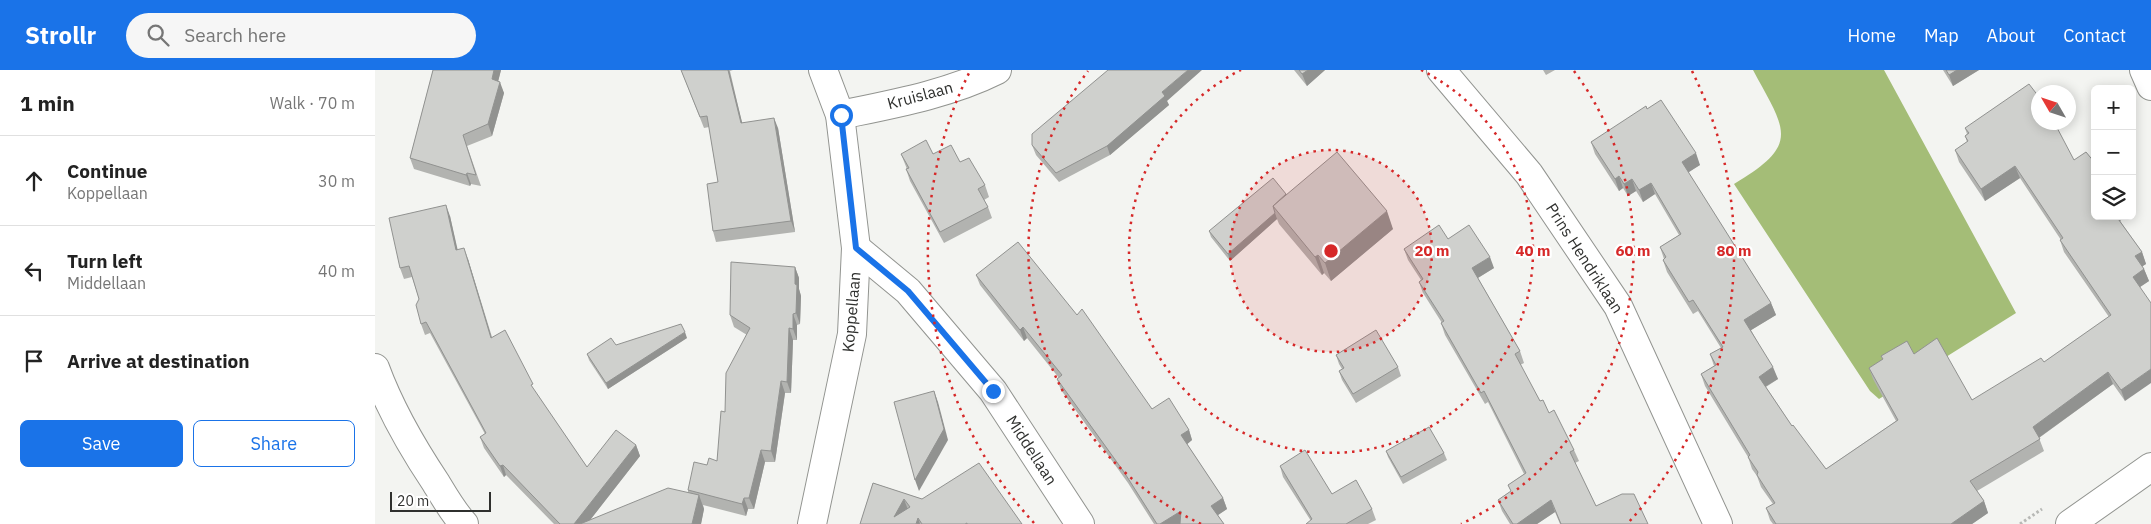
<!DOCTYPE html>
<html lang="en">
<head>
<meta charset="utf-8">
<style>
  body { margin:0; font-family:"IBM Plex Sans",sans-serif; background:#f6f6f6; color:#222 }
  .controls { position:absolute; right:15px; top:15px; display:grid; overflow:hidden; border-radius:8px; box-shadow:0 2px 12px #0003 }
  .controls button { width:45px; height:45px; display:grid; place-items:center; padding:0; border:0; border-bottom:1px solid #e0e0e0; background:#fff; color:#222; font:25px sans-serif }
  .compass { position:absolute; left:1656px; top:15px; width:45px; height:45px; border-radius:50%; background:#fff; box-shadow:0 2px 12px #0003; rotate:309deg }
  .scale { position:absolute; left:15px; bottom:12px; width:101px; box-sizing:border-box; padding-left:5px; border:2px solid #2f302e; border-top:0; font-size:14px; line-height:18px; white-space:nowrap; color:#2f302e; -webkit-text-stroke:4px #fff; paint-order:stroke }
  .stop { position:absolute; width:15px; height:15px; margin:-11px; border:4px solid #1a73e8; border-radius:50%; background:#fff }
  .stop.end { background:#1a73e8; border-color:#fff; box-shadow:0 1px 5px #0008 }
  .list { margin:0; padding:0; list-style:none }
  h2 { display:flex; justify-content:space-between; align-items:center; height:65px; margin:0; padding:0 20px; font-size:21px }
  h2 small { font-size:16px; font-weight:400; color:#767676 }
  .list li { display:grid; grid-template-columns:32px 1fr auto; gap:15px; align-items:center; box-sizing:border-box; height:90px; padding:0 20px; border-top:1px solid #e0e0e0 }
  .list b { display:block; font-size:19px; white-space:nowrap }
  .list p { margin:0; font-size:16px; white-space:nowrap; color:#767676 }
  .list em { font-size:16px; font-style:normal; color:#767676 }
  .actions { display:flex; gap:10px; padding:15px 20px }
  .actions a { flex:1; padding:11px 0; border:1px solid #1a73e8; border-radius:8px; text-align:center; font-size:18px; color:#1a73e8 }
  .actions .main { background:#1a73e8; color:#fff }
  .icon { flex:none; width:28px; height:28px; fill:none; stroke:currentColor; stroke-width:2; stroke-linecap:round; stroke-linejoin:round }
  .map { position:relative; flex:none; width:1776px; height:454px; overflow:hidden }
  header { display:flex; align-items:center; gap:30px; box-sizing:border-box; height:70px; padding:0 25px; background:#1a73e8; color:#fff }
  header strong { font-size:24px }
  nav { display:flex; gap:28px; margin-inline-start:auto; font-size:18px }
  .search { width:350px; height:45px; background:#f6f6f6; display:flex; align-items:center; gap:12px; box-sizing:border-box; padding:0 18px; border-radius:28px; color:#767676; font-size:19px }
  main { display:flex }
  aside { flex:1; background:#fff }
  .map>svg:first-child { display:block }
</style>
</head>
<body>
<header>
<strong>Strollr</strong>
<div class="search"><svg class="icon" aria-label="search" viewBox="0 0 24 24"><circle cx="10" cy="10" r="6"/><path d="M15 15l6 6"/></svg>Search here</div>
<nav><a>Home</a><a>Map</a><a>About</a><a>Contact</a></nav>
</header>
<main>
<aside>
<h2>1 min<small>Walk · 70 m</small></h2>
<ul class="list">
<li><svg class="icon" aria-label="ahead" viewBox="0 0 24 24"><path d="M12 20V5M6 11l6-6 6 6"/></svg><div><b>Continue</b><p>Koppellaan</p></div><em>30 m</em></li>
<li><svg class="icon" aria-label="left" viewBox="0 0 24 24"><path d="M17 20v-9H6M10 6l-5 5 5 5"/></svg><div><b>Turn left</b><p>Middellaan</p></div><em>40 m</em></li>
<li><svg class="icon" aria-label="arrive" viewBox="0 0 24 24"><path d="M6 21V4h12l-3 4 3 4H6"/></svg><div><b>Arrive at destination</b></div></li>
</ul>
<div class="actions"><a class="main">Save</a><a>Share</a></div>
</aside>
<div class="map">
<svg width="1776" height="454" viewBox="0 0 1776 454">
  <rect width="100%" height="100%" fill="#f3f4f1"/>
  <path fill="#a4bd77" d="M1378,0H1509L1641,243L1504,329L1495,321L1359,114C1427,74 1410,60 1378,0Z"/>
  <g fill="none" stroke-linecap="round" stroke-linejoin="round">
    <defs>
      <g id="street">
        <polyline points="1066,0 1154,104 1243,236 1343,454"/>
        <path d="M465,45C518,34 574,24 622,0"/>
        <polyline points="481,178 533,221 618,321 705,454"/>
        <path d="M0,298C15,339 37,377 61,413C70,428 78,442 89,454"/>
        <polyline points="437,454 477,264 481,178 465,45 448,0"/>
      </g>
      <g id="secondary">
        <polyline points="1769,0 1776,16"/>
        <polyline points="1695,454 1776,397"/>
      </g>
    </defs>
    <use href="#street" stroke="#929490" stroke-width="30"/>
    <use href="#secondary" stroke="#929490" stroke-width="30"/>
    <polyline stroke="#b7b8b5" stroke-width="3" stroke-dasharray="2.5 2.5" stroke-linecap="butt" points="1645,454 1667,439"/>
    <use href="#street" stroke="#fff" stroke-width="28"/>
    <use href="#secondary" stroke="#fff" stroke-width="28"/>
  </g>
  <g fill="#b2b3b0">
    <polygon points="58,0 126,0 123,11 129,23 117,66 92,76 106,116 96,114 95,116 39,99 35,88"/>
    <polygon points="306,0 358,0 355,1 367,53 403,58 420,162 341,172 338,161 343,112 334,57 329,58"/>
    <polygon points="919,0 950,0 932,16"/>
    <polygon points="1168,0 1180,0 1171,5"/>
    <polygon points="1568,0 1604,0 1578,16"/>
    <polygon points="792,31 794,35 735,85 684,112 661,85 657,75"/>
    <polygon points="1272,39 1325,95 1313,102 1396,233 1401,245 1376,260 1403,309 1391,317 1417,356 1451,399 1521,351 1498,309 1494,298 1508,290 1506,286 1539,284 1597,330 1669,292 1734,247 1689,182 1685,170 1686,170 1645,108 1610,131 1584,92 1580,80 1592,72 1590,66 1592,64 1590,58 1720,146 1751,146 1745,151 1767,182 1771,194 1767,196 1769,199 1774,211 1765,217 1750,331 1738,314 1664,368 1669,381 1602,421 1609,431 1613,443 1597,454 1398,454 1395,450 1391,438 1398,434 1386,417 1382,406 1377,399 1373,387 1330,316 1326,304 1339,296 1335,284 1346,278 1323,241 1318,244 1292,202 1288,190 1289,189 1285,177 1304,165 1280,124 1268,132 1261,121 1253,126 1248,118 1244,121 1220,84 1216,72"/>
    <polygon points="526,84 558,84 585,92 610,115 614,127 609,130 613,137 617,148 569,173 535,111 531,99 532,99"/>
    <polygon points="911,124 1018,159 956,211 949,203 947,205 904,154 902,149 855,191 836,167 834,161"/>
    <polygon points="75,146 82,179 93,189 117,267 161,323 212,397 261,375 265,386 215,450 313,422 313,420 332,395 342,391 350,342 372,265 359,257 355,245 420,197 424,208 424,219 426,226 425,254 422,255 422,270 418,270 416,323 410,323 400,392 390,392 379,439 373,439 371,446 328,435 329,439 326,454 179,454 131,405 129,407 109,378 105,367 110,364 55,263 50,265 46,254 44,229 37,207 29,209 25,198"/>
    <polygon points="1073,169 1119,198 1103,208 1145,281 1149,293 1145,295 1165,331 1199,380 1204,391 1200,393 1221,436 1273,454 1185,454 1180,442 1162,454 1135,454 1127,441 1123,430 1136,421 1133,415 1149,404 1113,332 1110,334 1070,265 1066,253 1067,253 1048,223 1044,212 1046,210 1033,190 1029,179"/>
    <polygon points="601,205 777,339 814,360 817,370 812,374 848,428 852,439 843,445 849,454 779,454 753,413 686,320 682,309 684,308 652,268 649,271 605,215"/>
    <polygon points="312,268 233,319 214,290 212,284"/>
    <polygon points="961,285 1023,297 1026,306 981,333 967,310 964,301 967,299 964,294"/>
    <polygon points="1011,381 1069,383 1072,390 1028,414 1013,387"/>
    <polygon points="905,396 957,424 997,439 1001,450 993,454 931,454 936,451 908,407"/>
    <polygon points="498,413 547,429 647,454 485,454"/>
  </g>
  <g fill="#919290">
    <polygon points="119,0 126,0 121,20 117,9"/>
    <polygon points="353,0 354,0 370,64 366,53"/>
    <polygon points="813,0 827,0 792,31 794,35 735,85 732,76 787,22"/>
    <polygon points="933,0 950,0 932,16 927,4"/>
    <polygon points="1582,0 1604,0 1578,16 1574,5"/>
    <polygon points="125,12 129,23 117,66 113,54"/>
    <polygon points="399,48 403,58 420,162 416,151"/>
    <polygon points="1321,83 1325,95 1311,104 1307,92"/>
    <polygon points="1640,96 1645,108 1610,131 1606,119"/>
    <polygon points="92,103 96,114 95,116 91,105"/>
    <polygon points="1244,106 1248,118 1244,121 1240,109"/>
    <polygon points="1257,109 1261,121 1253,126 1249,114"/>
    <polygon points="1276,113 1280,124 1268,132 1264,120"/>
    <polygon points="71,135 75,146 85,190 81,180"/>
    <polygon points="1012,141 1018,159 956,211 950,193"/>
    <polygon points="900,143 902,149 855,191 853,184"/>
    <polygon points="1740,146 1751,146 1742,153"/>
    <polygon points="89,178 93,189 120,279 116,268"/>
    <polygon points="1767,182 1771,194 1765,198 1760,186"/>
    <polygon points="943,185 949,203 947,205 940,187"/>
    <polygon points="1115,187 1119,198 1101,209 1097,198"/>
    <polygon points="420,197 424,208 424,219 426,226 425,254 421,243 420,214"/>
    <polygon points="1769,199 1774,211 1762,219 1758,207"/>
    <polygon points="1396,233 1401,245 1373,262 1369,250"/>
    <polygon points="418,244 422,255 422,270 418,259"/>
    <polygon points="648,257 652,268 649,271 645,260"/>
    <polygon points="414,258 418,270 416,323 412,312"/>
    <polygon points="310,262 312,268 233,319 231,313"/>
    <polygon points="1398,297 1403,309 1388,318 1384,307"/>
    <polygon points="1776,299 1776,313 1750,331 1746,320"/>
    <polygon points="1733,302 1738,314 1662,369 1658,357"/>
    <polygon points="406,311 410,323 400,392 396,381"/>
    <polygon points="559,321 563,332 573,370 544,421 540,410"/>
    <polygon points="814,360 817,370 810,376 806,365"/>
    <polygon points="261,375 265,386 212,454 199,454"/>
    <polygon points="386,380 390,392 379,439 374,428"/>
    <polygon points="128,395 131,405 129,407 125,396"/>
    <polygon points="324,425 329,439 326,454 317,454"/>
    <polygon points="369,428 373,439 371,446 367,434"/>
    <polygon points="848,428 852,439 840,447 836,436"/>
    <polygon points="529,429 533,440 519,447"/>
    <polygon points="1176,430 1180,442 1162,454 1142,454"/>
    <polygon points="1609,431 1613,443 1597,454 1576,454"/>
    <polygon points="806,441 805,454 785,454"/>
    <polygon points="543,448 545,454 541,454"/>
  </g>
  <g fill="#cfd0cd" stroke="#919290" fill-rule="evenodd">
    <polygon points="58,0 119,0 117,9 125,12 113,54 88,65 101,105 92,103 91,105 35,88"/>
    <polygon points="306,0 353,0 366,53 399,48 416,151 338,161 332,114 343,112 332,46 325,47"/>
    <polygon points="733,0 813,0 787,22 790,26 732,76 681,103 657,75 657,64"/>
    <polygon points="924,0 933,0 927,4"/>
    <polygon points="1571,0 1582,0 1574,5"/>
    <polygon points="1654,14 1664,27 1664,52 1679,52 1699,90 1711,82 1720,93 1720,146 1741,146 1767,182 1760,186 1769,199 1758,207 1776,233 1776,299 1746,320 1733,302 1658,357 1665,369 1595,411 1609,431 1576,454 1401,454 1391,438 1400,433 1382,405 1383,402 1373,387 1375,385 1326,304 1341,295 1335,284 1348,277 1318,230 1314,232 1288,190 1291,187 1285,177 1306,164 1276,113 1264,120 1257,109 1249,114 1244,106 1240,109 1216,72 1271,36 1272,39 1286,30 1321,83 1307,92 1396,233 1369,250 1398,297 1384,307 1417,356 1418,355 1451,399 1523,350 1494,298 1508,289 1506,286 1532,271 1539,284 1562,268 1597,330 1666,288 1669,292 1736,245 1685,170 1688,168 1640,96 1606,119 1580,80 1593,71 1590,66 1594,63 1590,58"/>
    <polygon points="551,70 558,84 576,75 585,92 594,88 610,115 603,119 613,137 565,162 531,99 534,98 526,84"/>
    <polygon points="962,82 1012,141 950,193 943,185 940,187 898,136"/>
    <polygon points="898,108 911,124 898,136 900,143 853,184 834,161"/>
    <polygon points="71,135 81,180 89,178 116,268 130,260 158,314 156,315 212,397 241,360 261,375 199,454 185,454 128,395 125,396 105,367 111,363 51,252 46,254 41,235 44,229 34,196 25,198 14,148"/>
    <polygon points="1064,155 1073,169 1094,155 1115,187 1097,198 1145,281 1140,284 1165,331 1168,330 1174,343 1179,340 1199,380 1195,382 1221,436 1247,424 1259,424 1273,454 1186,454 1176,430 1142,454 1138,454 1123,430 1136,421 1133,415 1151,403 1109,321 1106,323 1066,253 1069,251 1044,212 1048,209 1029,179"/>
    <polygon points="643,172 702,245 707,239 777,339 794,328 814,360 806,365 848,428 836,436 849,454 805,454 806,441 785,454 782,454 749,402 682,309 687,305 648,257 645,260 601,205"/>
    <polygon points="356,192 420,197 420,214 422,215 421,243 418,244 418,259 414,258 412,312 406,311 396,381 386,380 374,428 369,428 367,434 313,420 319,392 332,395 334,388 342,391 346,341 350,342 351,303 375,258 355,245"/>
    <polygon points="306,254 310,262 231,313 212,284 236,268 241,275"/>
    <polygon points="1001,260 1023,297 978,324 964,301 969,298 961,285"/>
    <polygon points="559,321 569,359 540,410 519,332"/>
    <polygon points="1054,357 1069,383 1026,407 1011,381"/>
    <polygon points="930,380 957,424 981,410 997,439 971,454 931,454 937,449 905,396"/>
    <path d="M604,393L647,454H592V453L590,454H547L543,448L541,454H485L498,413L547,429ZM529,429L535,437L519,447Z"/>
    <polygon points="293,418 324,425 317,454 205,454"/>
  </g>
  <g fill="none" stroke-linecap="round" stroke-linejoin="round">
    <polyline stroke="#1a73e8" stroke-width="6" points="466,45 481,178 533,221 618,321"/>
  </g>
  <circle cx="956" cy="181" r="101" fill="#d62828" fill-opacity=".12"/>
  <g fill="none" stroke="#d62828" stroke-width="2.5" stroke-dasharray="2.5 5">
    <circle cx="956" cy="181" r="101"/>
    <path d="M1046 0A202 202 0 1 1 866 0"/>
    <path d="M826 454A302 302 0 0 1 713 1M1199 1A302 302 0 0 1 1086 454"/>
    <path d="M659 453A403 403 0 0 1 595 1M1317 1A403 403 0 0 1 1253 453"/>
  </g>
  <g text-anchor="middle" stroke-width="4.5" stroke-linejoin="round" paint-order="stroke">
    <g font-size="16" fill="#2f302e" stroke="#fff">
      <text transform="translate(545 25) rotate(-15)" y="6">Kruislaan</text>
      <text transform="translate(1210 188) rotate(57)" y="6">Prins Hendriklaan</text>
      <text transform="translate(476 242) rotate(-85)" y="6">Koppellaan</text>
      <text transform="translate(657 380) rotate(57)" y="6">Middellaan</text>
    </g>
  </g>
  <circle cx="956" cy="181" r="8" fill="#d62828" stroke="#fff" stroke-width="2.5"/>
  <g font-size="15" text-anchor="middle" font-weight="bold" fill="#d62828" stroke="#fff" stroke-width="4.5" stroke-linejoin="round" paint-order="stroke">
    <text x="1057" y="186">20 m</text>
    <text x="1158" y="186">40 m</text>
    <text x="1258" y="186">60 m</text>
    <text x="1359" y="186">80 m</text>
  </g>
</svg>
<div class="controls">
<button>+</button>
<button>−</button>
<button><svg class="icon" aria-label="layers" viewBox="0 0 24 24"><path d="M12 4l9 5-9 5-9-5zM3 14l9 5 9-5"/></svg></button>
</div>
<svg class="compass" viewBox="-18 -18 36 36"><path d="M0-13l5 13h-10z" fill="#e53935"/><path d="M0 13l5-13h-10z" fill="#767676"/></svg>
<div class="scale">20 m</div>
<div class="stop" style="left:466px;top:45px"></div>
<div class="stop end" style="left:618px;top:321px"></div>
</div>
</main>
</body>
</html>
